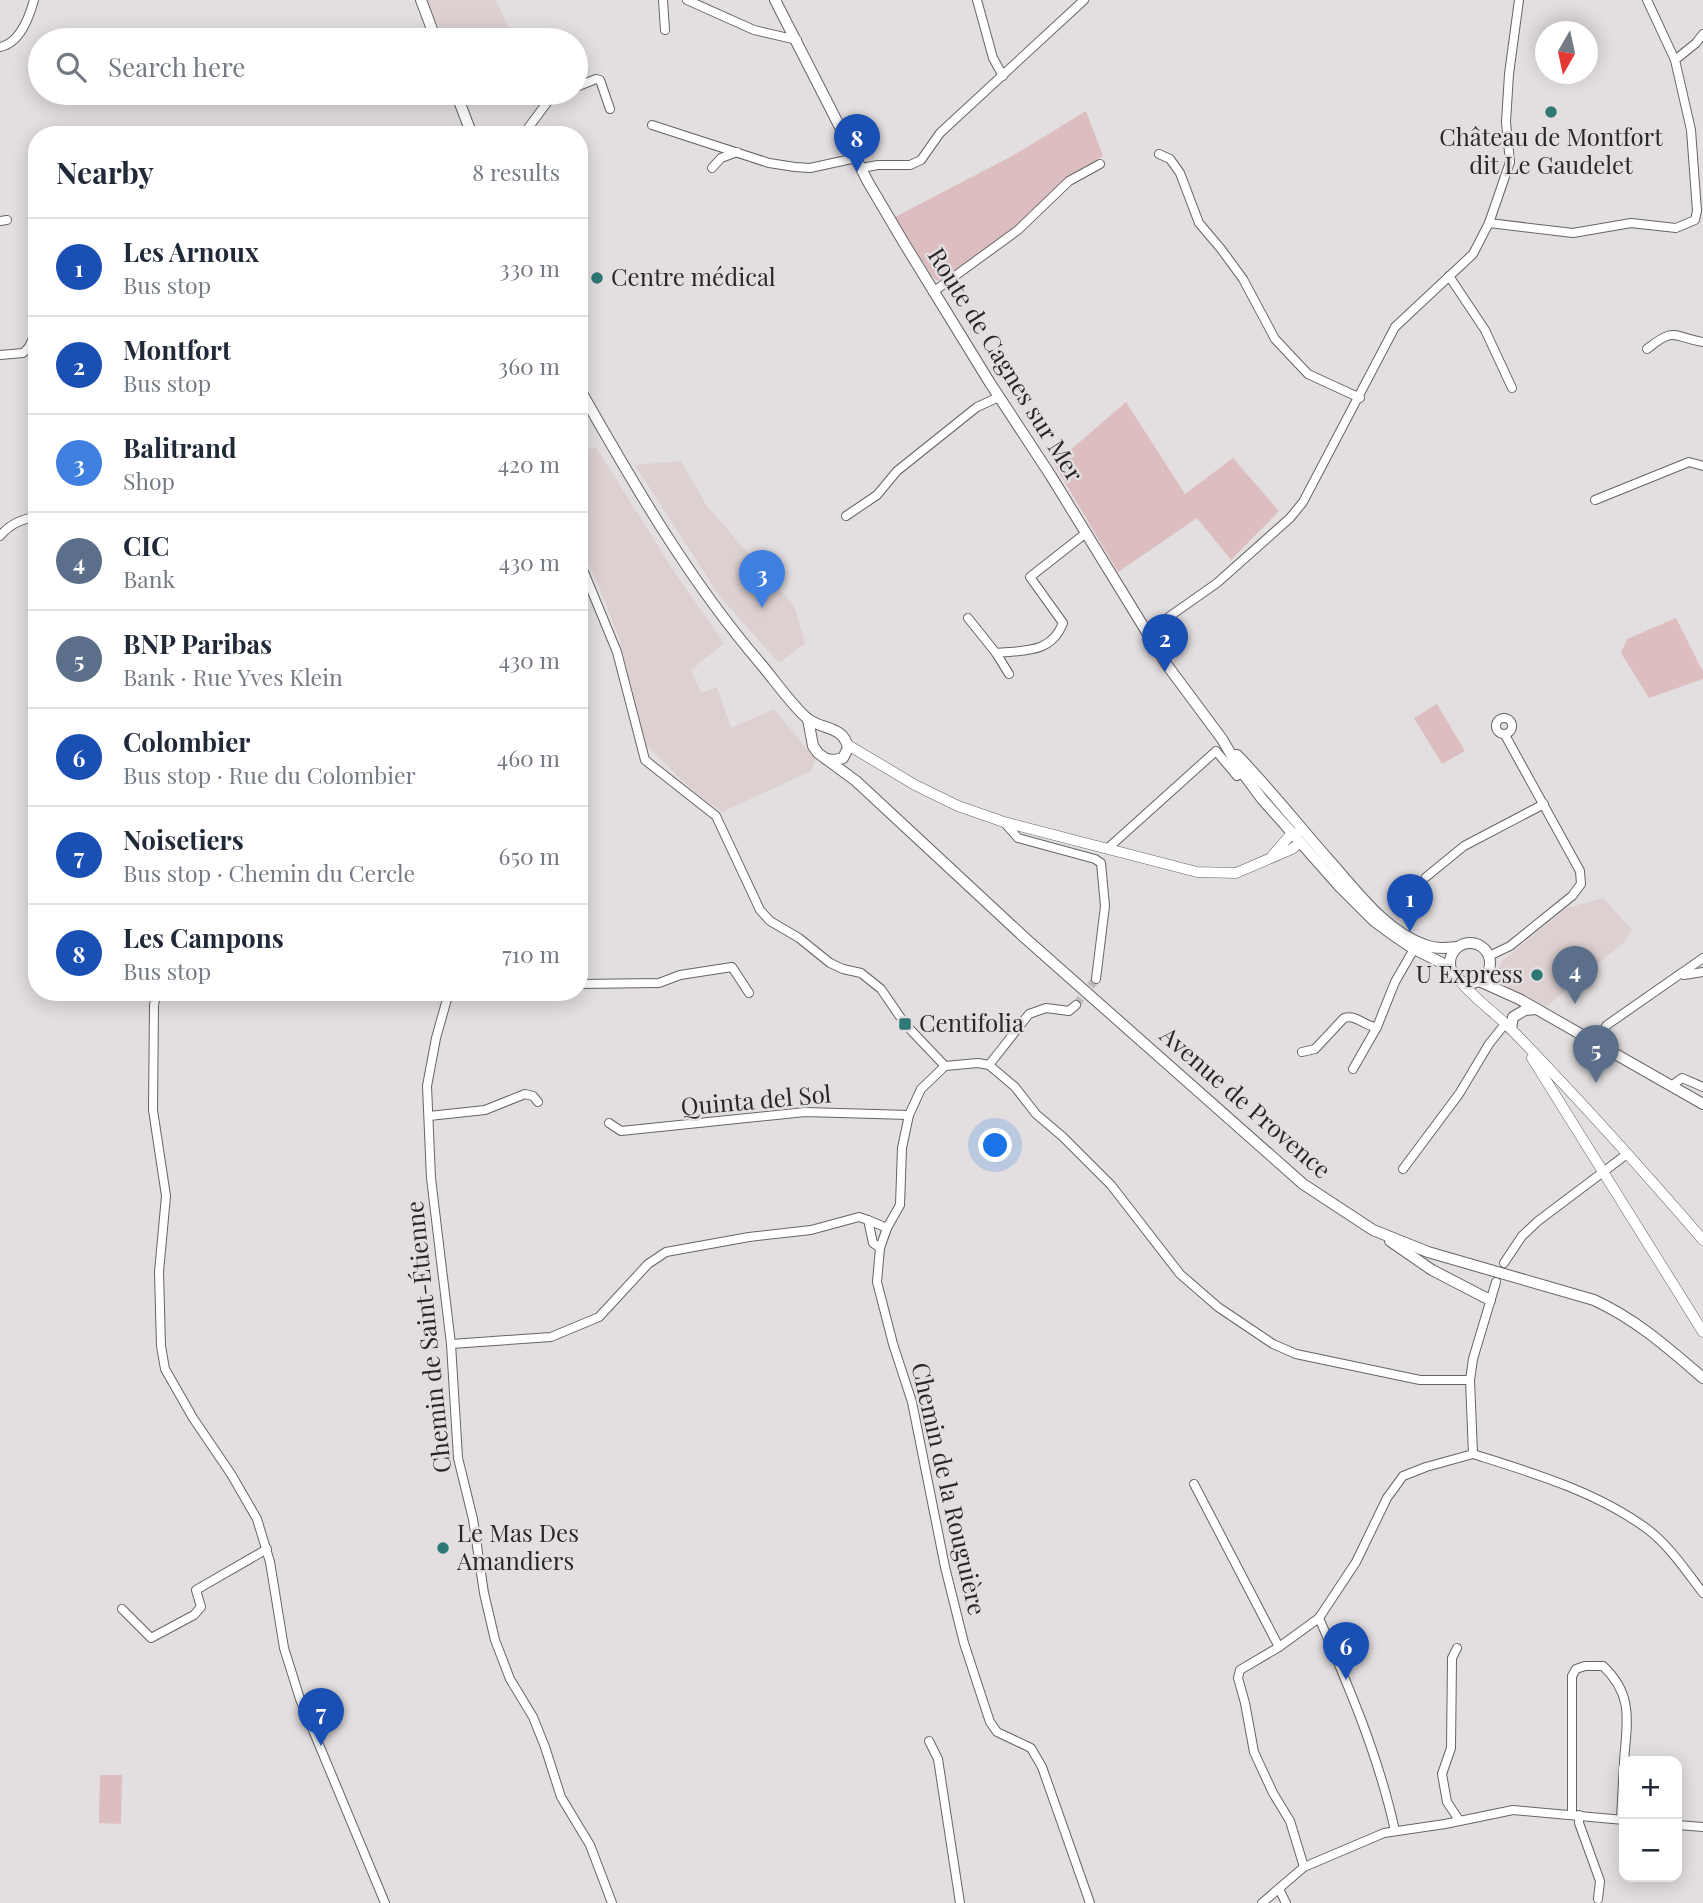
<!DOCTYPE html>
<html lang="en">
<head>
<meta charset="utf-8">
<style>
  body { margin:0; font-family:"Playfair Display",serif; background:#f6f6f7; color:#1f2937 }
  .controls { position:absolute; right:21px; bottom:21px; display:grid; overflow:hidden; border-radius:14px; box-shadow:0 4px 18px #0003 }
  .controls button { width:63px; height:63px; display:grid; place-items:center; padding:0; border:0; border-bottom:2px solid #e0e1e3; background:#fff; color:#1f2937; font:35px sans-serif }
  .compass { position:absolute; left:1535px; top:21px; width:63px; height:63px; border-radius:50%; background:#fff; box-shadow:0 4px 18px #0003; rotate:189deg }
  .you { position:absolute; left:996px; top:1146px; width:24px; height:24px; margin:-18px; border:5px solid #fff; border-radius:50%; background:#1a73e8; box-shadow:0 0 0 10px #1a73e833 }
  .badge { display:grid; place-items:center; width:46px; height:46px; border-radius:50%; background:#2e7876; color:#fff; font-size:23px; font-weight:700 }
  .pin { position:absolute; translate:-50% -58px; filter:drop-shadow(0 2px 4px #0008) }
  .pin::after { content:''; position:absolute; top:37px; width:24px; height:21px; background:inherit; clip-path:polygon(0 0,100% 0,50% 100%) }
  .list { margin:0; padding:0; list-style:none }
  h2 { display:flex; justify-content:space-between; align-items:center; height:91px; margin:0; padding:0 28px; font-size:30px }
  h2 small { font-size:23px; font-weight:400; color:#747a83 }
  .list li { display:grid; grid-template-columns:46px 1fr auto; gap:21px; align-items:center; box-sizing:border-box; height:98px; padding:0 28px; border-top:2px solid #e0e1e3 }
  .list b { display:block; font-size:26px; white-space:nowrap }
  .list p { margin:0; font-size:23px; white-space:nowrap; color:#747a83 }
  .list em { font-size:23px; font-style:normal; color:#747a83 }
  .icon { flex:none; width:38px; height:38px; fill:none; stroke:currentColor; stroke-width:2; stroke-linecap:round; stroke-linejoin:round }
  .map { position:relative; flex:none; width:1703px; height:1903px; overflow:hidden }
  .search { position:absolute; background:#fff; box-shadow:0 4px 18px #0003; left:28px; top:28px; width:560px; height:77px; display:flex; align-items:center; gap:18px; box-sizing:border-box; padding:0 24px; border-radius:38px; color:#747a83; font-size:26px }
  .panel { position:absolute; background:#fff; box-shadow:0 4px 18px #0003; left:28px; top:126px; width:560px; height:875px; border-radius:28px }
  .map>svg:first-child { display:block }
</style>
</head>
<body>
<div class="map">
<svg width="1703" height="1903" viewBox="0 0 1703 1903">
  <rect width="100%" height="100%" fill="#e3dedf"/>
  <g fill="#ddd0d1">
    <polygon points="424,0 496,0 514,40 445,40"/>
    <polygon points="596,447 675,573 724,643 691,670 701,693 717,687 731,728 774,709 815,759 811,771 722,812 691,789 646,745 620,641 599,586 579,545 579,451"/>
    <polygon points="681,461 706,505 794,606 805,643 779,663 720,597 635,465"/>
    <polygon points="1603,898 1632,930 1623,943 1546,1007 1510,989 1497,972 1503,960 1567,908"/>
  </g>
  <g fill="#ddbec0">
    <polygon points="1086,111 1103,156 1066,179 1028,216 986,250 937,281 931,275 895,217 1014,155"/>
    <polygon points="1126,402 1185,494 1233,458 1279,511 1231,560 1197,518 1118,572 1054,464"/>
    <polygon points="1676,618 1703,672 1703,679 1649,698 1621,653 1627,639"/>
    <polygon points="1437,704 1465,751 1442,764 1414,718"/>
    <polygon points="100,1775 122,1775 121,1824 99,1823"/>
  </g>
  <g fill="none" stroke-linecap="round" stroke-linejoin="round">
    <polyline stroke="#beb9ba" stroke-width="8" stroke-dasharray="8 4" stroke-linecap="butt" points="1076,1005 1096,979"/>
    <defs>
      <g id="minor">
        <polyline points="663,0 665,30"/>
        <polyline points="687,0 754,30 797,40"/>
        <polyline points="977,0 993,58 1003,76"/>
        <polyline points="1647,0 1675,60 1696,43 1703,34"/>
        <path d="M0,47C20,43 29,18 34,0"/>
        <polyline points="576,87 596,79 600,80 610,109"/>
        <polyline points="652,125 769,163 795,167 810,168 856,158"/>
        <polyline points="523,135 554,93"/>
        <polyline points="1159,154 1170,159 1180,173 1199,223 1221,249 1243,279 1275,339 1308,374 1360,398"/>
        <polyline points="712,168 721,158 737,152"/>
        <polyline points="861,168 878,165 910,165 921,160 940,133 1084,0"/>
        <polyline points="0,221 7,220"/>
        <polyline points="1489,223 1573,233 1631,223 1676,228 1695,220 1697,211 1691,130 1675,60"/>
        <polyline points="1449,276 1485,330 1512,388"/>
        <polyline points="933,292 1018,230 1069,181 1100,164"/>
        <path d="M1647,349C1676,326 1672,337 1703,342"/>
        <polyline points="0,355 23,353 29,347 37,330"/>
        <polyline points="1595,500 1689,462 1703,466"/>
        <polyline points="846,516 877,495 897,471 977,407 999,397"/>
        <path d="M0,536C11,523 21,520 37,516"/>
        <polyline points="579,560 617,652 645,760 716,816 760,910 770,921 799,938 830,963 843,969 861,973 881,989 905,1024 945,1066 978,1063 989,1065 1015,1087 1036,1114 1063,1137 1111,1185 1180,1274 1218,1307 1273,1344 1296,1354 1420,1380 1470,1380"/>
        <path d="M968,618L996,653C1024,650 1051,654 1063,623L1030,577L1086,533"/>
        <polyline points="1146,633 1217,583 1290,518 1303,502 1395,327 1473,254 1489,223 1510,162 1506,122 1509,74 1519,0"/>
        <polyline points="996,653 1009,674"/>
        <circle cx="1504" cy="726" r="8"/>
        <polyline points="1004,822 1018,838 1095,859 1101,863 1105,906 1096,979"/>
        <polyline points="1107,849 1216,751 1237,776 1246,770"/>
        <polyline points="1426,877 1464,846 1544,804"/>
        <polyline points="1489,956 1510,946 1572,896 1581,884 1580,871 1505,735"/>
        <polyline points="1684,975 1703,972"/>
        <polyline points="579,984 659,983 680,975 732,967 749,993"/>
        <polyline points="157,992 154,1005 153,1110 166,1196 159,1272 161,1346 165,1369 193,1418 231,1474 257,1519 270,1562 284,1648 300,1699 385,1903"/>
        <polyline points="449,992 436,1038 427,1086 431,1178 451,1344 458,1458 473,1519 484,1593 495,1640 510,1679 533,1717 545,1747 561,1797 590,1845 612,1903"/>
        <polyline points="1594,1043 1607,1025 1703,958"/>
        <path d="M1302,1052L1315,1049L1344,1018C1357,1014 1363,1026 1377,1027"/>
        <polyline points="989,1065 1029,1014 1046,1008 1069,1011 1076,1005"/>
        <polyline points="945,1066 921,1089 909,1115 902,1148 900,1205 887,1228 880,1248 877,1282 893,1344 912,1402 945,1567 964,1643 984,1704 990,1722 997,1732 1031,1748 1042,1767 1090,1903"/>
        <polyline points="1353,1069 1377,1027 1395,982 1414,949"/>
        <polyline points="1671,1086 1682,1078 1703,1087"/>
        <polyline points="429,1116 485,1110 525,1094 533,1096 538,1102"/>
        <polyline points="609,1123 621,1131 805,1112 909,1115"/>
        <polyline points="1403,1169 1459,1094 1489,1044 1505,1024"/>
        <polyline points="880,1248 873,1243 868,1220 887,1228"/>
        <polyline points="1504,1263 1522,1236 1538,1221 1627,1154"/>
        <polyline points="451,1344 551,1337 599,1317 648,1264 666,1252 749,1237 811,1230 859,1217 868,1220"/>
        <path d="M1473,1454C1533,1473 1595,1491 1646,1528C1669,1545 1686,1571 1703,1593"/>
        <polyline points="1473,1454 1470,1380 1473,1359 1496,1282"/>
        <polyline points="1194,1484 1279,1647"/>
        <polyline points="122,1609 151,1638 194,1615 201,1607 196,1590 267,1549"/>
        <path d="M1319,1618C1349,1687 1379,1757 1395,1831"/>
        <polyline points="1457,1648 1452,1658 1451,1748 1442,1774 1447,1802 1459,1820"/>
        <polyline points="929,1741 938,1759 960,1903"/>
        <path d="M1572,1815V1676L1576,1669L1585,1666H1603C1634,1695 1627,1722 1624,1761"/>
        <polyline points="1579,1815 1579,1823 1600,1881 1598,1899"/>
        <polyline points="1621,1819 1624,1763"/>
        <polyline points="1677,1825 1703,1827"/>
        <polyline points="1304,1867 1290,1821 1273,1793 1254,1752 1245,1703 1238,1678 1240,1670 1279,1647 1319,1618 1356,1562 1387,1498 1403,1476 1426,1467 1473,1454"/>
        <polyline points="1279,1889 1286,1903"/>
        <polyline points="1262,1903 1304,1867 1384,1833 1445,1824 1513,1810 1624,1820"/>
      </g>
      <g id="tertiary">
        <polyline points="848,745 915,785 958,806 1004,822 1197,872 1236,873 1292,849 1300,842"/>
        <polyline points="1273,855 1292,833 1296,834"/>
        <path d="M1460,981C1475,999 1495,1013 1511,1029C1577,1097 1641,1168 1703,1240"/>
        <polyline points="1532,1058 1703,1332"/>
      </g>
      <g id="secondary">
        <polyline points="421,0 436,40"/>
        <polyline points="775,0 868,182 904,243 990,383 1051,476 1167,665 1222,739 1239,768 1262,799 1339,886 1374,921 1393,935 1414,949 1450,967"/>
        <polyline points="456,93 472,135"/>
        <path d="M579,388C633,483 688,579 760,663C772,677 794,708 808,719C823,730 844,726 848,748L843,758L834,760L826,759"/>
        <path d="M808,719L813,746L818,753L856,781L1025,938L1303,1184L1373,1230L1428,1252L1594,1300C1637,1320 1667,1347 1703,1378"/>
        <path d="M1237,755C1269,788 1298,825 1329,860C1356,890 1385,931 1425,945C1435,949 1446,948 1457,947"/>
        <circle cx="1470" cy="963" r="20"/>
        <polyline points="1479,981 1519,999 1703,1104"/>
        <polyline points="1511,1029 1513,1017 1525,1010 1536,1009"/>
        <polyline points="1390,1241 1432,1270 1490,1300"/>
      </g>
    </defs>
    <use href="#minor" stroke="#686464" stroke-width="10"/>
    <use href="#tertiary" stroke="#686464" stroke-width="11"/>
    <use href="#secondary" stroke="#686464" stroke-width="12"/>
    <use href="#minor" stroke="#fff" stroke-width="8"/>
    <use href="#tertiary" stroke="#fff" stroke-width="10"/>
    <use href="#secondary" stroke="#fff" stroke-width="10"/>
  </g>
  <g fill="#2e7876" stroke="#e3dedf" stroke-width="2.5">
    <circle cx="1551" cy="112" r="7"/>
    <circle cx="597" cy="278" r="7"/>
    <circle cx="1537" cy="975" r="7"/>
    <rect x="898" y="1017" width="14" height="14" rx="3.5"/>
    <circle cx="443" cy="1548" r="7"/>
  </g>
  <g text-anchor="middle" stroke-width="5" stroke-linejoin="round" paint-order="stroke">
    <g font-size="24" fill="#282727" stroke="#e3dedf" text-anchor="start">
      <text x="1551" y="146" text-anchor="middle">Château de Montfort<tspan x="1551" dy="28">dit Le Gaudelet</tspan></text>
      <text x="611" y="286">Centre médical</text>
      <text x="1523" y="983" text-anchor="end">U Express</text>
      <text x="919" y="1032">Centifolia</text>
      <text x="457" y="1542">Le Mas Des<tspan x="457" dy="28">Amandiers</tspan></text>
    </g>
    <g font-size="24" fill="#282727" stroke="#e3dedf">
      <text transform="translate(1005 365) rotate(58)" y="8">Route de Cagnes sur Mer</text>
      <text transform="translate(756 1101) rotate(-5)" y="8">Quinta del Sol</text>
      <text transform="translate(1245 1103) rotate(41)" y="8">Avenue de Provence</text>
      <text transform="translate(429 1337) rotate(-96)" y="8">Chemin de Saint-Étienne</text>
      <text transform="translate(948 1489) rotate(77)" y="8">Chemin de la Rouguière</text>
    </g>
  </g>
</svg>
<div class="controls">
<button>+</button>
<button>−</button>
</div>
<svg class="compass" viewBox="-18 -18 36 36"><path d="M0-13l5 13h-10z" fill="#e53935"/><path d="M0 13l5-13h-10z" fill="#747a83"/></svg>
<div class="you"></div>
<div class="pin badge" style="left:1410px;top:932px;background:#1a4fb4">1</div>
<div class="pin badge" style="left:1165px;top:672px;background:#1a4fb4">2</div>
<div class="pin badge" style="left:762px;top:608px;background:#3f7fe0">3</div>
<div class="pin badge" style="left:1575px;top:1004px;background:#5c6f8a">4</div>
<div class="pin badge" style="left:1596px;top:1083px;background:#5c6f8a">5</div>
<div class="pin badge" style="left:1346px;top:1680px;background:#1a4fb4">6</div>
<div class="pin badge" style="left:321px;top:1746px;background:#1a4fb4">7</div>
<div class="pin badge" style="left:857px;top:172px;background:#1a4fb4">8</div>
<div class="search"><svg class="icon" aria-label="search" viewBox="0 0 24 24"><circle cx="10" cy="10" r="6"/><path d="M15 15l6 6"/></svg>Search here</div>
<section class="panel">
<h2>Nearby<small>8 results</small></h2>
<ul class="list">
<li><span class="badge" style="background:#1a4fb4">1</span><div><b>Les Arnoux</b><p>Bus stop</p></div><em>330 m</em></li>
<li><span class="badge" style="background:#1a4fb4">2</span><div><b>Montfort</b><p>Bus stop</p></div><em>360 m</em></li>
<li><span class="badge" style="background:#3f7fe0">3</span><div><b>Balitrand</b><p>Shop</p></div><em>420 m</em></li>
<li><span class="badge" style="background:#5c6f8a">4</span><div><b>CIC</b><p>Bank</p></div><em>430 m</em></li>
<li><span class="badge" style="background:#5c6f8a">5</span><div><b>BNP Paribas</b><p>Bank · Rue Yves Klein</p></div><em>430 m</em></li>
<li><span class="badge" style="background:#1a4fb4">6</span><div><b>Colombier</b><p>Bus stop · Rue du Colombier</p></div><em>460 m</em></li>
<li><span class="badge" style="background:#1a4fb4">7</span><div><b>Noisetiers</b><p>Bus stop · Chemin du Cercle</p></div><em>650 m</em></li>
<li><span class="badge" style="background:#1a4fb4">8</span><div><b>Les Campons</b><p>Bus stop</p></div><em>710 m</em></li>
</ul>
</section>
</div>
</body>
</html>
